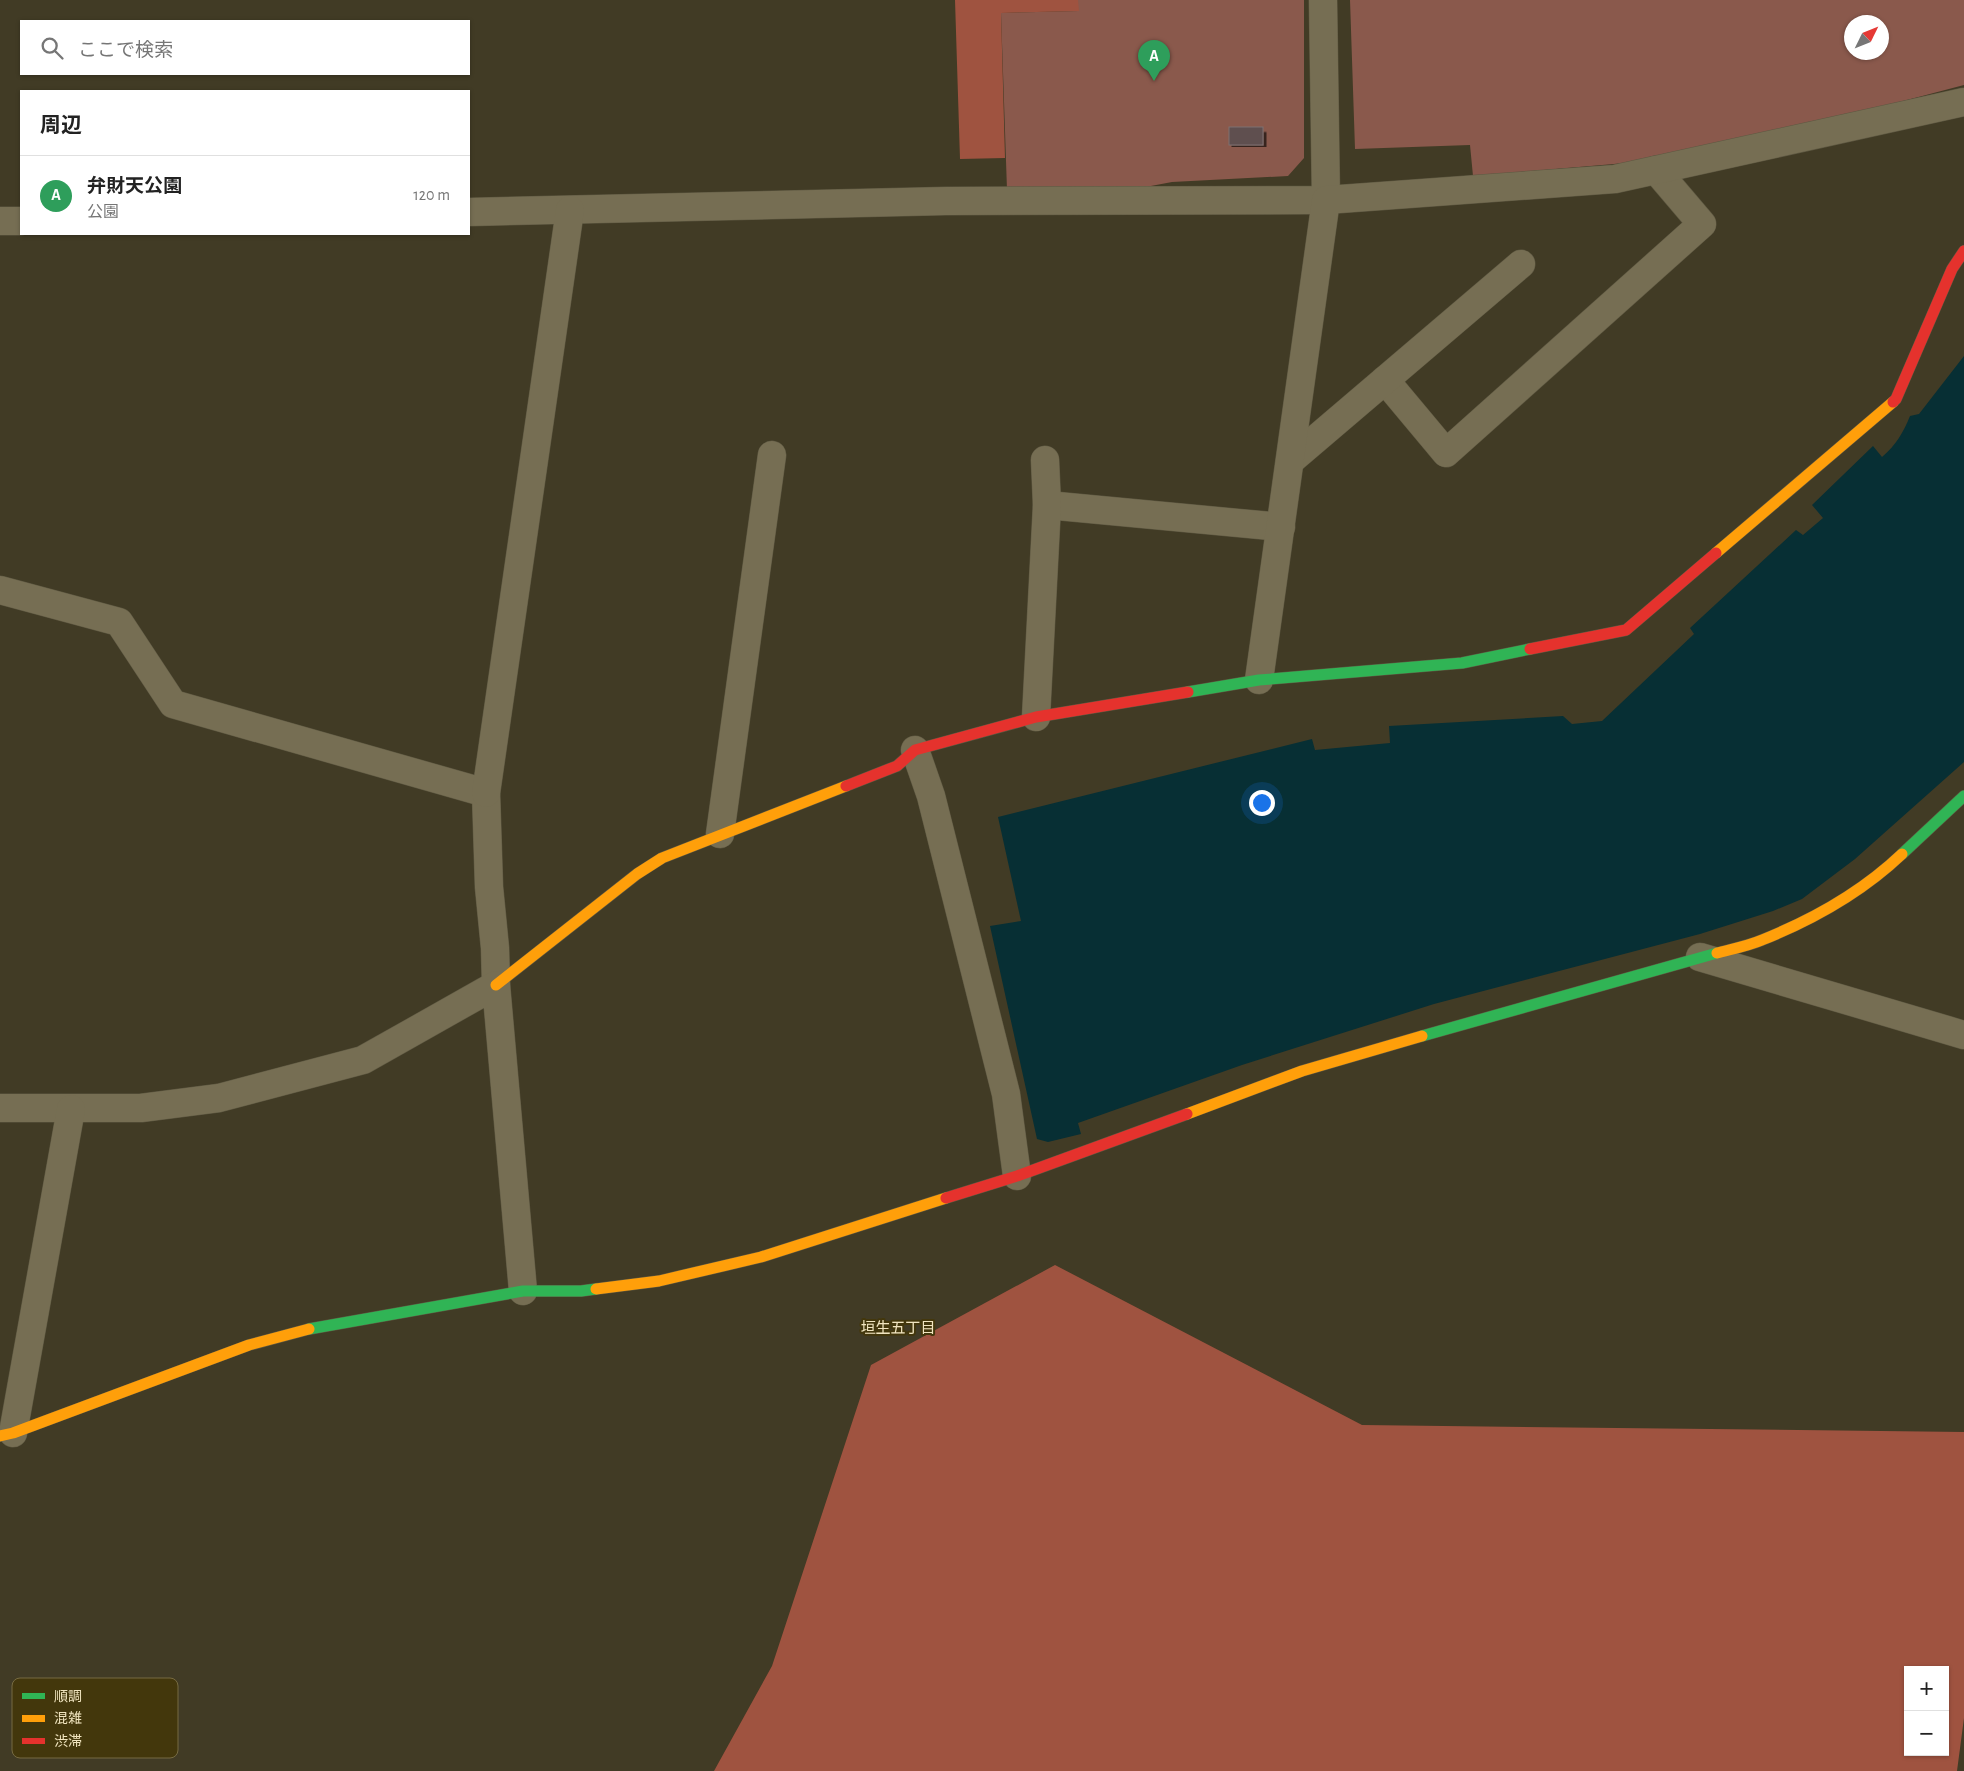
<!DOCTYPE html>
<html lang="ja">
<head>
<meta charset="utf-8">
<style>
  body { margin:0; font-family:"Alegreya Sans","Noto Sans JP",sans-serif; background:#f2f2f2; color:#222 }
  .controls { position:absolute; right:15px; bottom:15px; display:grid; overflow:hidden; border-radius:0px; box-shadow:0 1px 4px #0004 }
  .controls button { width:45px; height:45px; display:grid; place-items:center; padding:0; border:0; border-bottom:1px solid #e0e0e0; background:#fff; color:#222; font:25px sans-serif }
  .compass { position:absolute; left:1844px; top:15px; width:45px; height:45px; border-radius:50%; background:#fff; box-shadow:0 1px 4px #0004; rotate:47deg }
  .you { position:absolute; left:1261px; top:802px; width:18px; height:18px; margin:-12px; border:4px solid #fff; border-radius:50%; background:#1a73e8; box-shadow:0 0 0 8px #1a73e833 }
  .badge { display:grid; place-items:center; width:32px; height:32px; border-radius:50%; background:#7c3aed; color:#fff; font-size:16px; font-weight:700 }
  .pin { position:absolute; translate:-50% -41px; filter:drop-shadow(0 1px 2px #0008) }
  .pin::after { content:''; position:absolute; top:26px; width:18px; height:15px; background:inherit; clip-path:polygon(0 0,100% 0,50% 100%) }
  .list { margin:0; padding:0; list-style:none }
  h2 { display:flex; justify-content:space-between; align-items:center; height:65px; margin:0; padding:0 20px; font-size:21px }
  h2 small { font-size:16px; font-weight:400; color:#767676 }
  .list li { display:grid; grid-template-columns:32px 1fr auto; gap:15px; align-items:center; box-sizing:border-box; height:80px; padding:0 20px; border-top:1px solid #e0e0e0 }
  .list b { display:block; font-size:19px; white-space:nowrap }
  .list p { margin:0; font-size:16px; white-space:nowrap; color:#767676 }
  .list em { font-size:16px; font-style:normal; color:#767676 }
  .icon { flex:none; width:28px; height:28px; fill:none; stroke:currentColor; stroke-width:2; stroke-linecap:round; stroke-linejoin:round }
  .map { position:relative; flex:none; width:1964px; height:1771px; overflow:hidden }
  .search { position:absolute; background:#fff; box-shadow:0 1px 4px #0004; left:20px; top:20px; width:450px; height:55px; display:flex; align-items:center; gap:12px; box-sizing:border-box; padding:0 18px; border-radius:0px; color:#767676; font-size:19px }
  .panel { position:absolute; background:#fff; box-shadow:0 1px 4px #0004; left:20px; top:90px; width:450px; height:145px; border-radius:0px }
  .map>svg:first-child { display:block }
</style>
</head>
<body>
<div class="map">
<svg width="1964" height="1771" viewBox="0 0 1964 1771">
  <defs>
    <filter id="shadow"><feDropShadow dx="3" dy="5.5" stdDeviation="0" flood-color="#0009"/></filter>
  </defs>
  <rect width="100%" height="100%" fill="#413b25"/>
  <g fill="#8a594c" fill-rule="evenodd">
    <polygon points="1078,0 1304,0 1304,158 1288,176 1172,182 1135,189 1007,190 1001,13 1078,11"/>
    <path d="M1350,0H1964V85L1778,134L1660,160L1473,176L1470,145L1355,149ZM1852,22H1882V52H1852Z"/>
  </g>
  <g fill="#9f5340" fill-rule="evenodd">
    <polygon points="955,0 1078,0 1079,11 1001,13 1005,158 960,159"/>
    <path d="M1055,1265L1362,1425L1964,1432V1718L1957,1771H714L772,1666L871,1365ZM1908,1670H1945V1752H1908Z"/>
  </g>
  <path fill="#072f34" d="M1964,356V762L1855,859L1802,899L1773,911L1700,934L1434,1004L1242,1065L1078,1123L1081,1134L1048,1142L1037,1139L990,926L1021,921L998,817L1312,739L1315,750L1390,743L1389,726L1563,716L1572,724L1602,721L1694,634L1690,628L1796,530L1803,535L1823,518L1812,505L1873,446L1882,457C1896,445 1903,433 1910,416L1919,414Z"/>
  <rect fill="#5f4f50" stroke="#7f7070" filter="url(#shadow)" x="1229" y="127" width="34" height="18"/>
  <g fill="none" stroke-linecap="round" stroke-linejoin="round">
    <defs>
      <g id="street">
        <polyline points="469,212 946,201 1326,200 1323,0"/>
        <polyline points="0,221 21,221"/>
        <polyline points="1385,380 1446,453 1702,224 1656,170"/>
        <polyline points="1290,461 1521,264"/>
        <polyline points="1047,505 1281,527"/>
        <polyline points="0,590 119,622 173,704 486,793 489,887 495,948 496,985"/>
        <polyline points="1259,680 1326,200 1615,179 1964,102"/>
        <polyline points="1036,717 1047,505 1045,460"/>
        <polyline points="915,750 931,796 1006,1094 1017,1176"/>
        <polyline points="486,793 570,210"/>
        <polyline points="720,834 772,455"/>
        <polyline points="1700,957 1964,1035"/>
        <polyline points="0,1108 141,1108 219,1098 363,1060 496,985 523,1291"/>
        <polyline points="13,1433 71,1109"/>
      </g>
      <g id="fast">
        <polyline points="1188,692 1259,680 1462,663 1530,649"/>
        <polyline points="1902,854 1964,796"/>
        <polyline points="1422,1036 1717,953"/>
        <polyline points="309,1329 523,1291 581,1291 596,1289"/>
      </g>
      <g id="slow">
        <polyline points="1716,553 1893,402"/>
        <path d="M1717,953C1732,949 1748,946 1762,940C1812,920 1862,892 1902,854"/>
        <polyline points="496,985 637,874 662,858 846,786"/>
        <polyline points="1187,1114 1302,1071 1422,1036"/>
        <polyline points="596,1289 659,1281 761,1257 946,1198"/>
        <polyline points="0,1436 13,1433 249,1345 309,1329"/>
      </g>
      <g id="jam">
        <polyline points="1893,402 1896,399 1952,269 1964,251"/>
        <polyline points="1530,649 1626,630 1716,553"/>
        <polyline points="846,786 897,766 915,750 1036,717 1188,692"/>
        <polyline points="946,1198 1017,1176 1187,1114"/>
      </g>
    </defs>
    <use href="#street" stroke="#5e5842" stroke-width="29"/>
    <use href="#fast" stroke="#5e5842" stroke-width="12"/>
    <use href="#slow" stroke="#5e5842" stroke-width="12"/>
    <use href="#jam" stroke="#5e5842" stroke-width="12"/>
    <use href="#street" stroke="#766e53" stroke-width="28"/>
    <use href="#fast" stroke="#30b455" stroke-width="11"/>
    <use href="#slow" stroke="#ff9f0a" stroke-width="11"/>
    <use href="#jam" stroke="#e5322d" stroke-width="11"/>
  </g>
  <g text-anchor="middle" stroke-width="4" stroke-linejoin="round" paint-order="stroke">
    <g font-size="15" fill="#f1e5c0" stroke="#43370c">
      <text x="898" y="1333">垣生五丁目</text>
    </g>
  </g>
  <rect x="12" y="1678" width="166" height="80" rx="8" fill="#43370c" stroke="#776b42" stroke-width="1"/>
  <rect x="22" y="1693" width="23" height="6" fill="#30b455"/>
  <rect x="22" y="1715" width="23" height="7" fill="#ff9f0a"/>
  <rect x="22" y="1738" width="23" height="6" fill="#e5322d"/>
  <g font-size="14" fill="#f1e5c0">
    <text x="54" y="1701">順調</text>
    <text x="54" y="1723">混雑</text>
    <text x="54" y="1746">渋滞</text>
  </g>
</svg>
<div class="controls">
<button>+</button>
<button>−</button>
</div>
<svg class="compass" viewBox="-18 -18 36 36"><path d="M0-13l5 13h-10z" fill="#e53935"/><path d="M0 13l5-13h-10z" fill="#767676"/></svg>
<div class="you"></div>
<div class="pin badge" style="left:1154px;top:81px;background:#2e9e5b">A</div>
<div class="search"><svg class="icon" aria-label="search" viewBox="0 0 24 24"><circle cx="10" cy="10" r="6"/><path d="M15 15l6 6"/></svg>ここで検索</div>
<section class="panel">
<h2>周辺<small></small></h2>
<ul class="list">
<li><span class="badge" style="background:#2e9e5b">A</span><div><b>弁財天公園</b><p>公園</p></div><em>120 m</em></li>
</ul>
</section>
</div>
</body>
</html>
